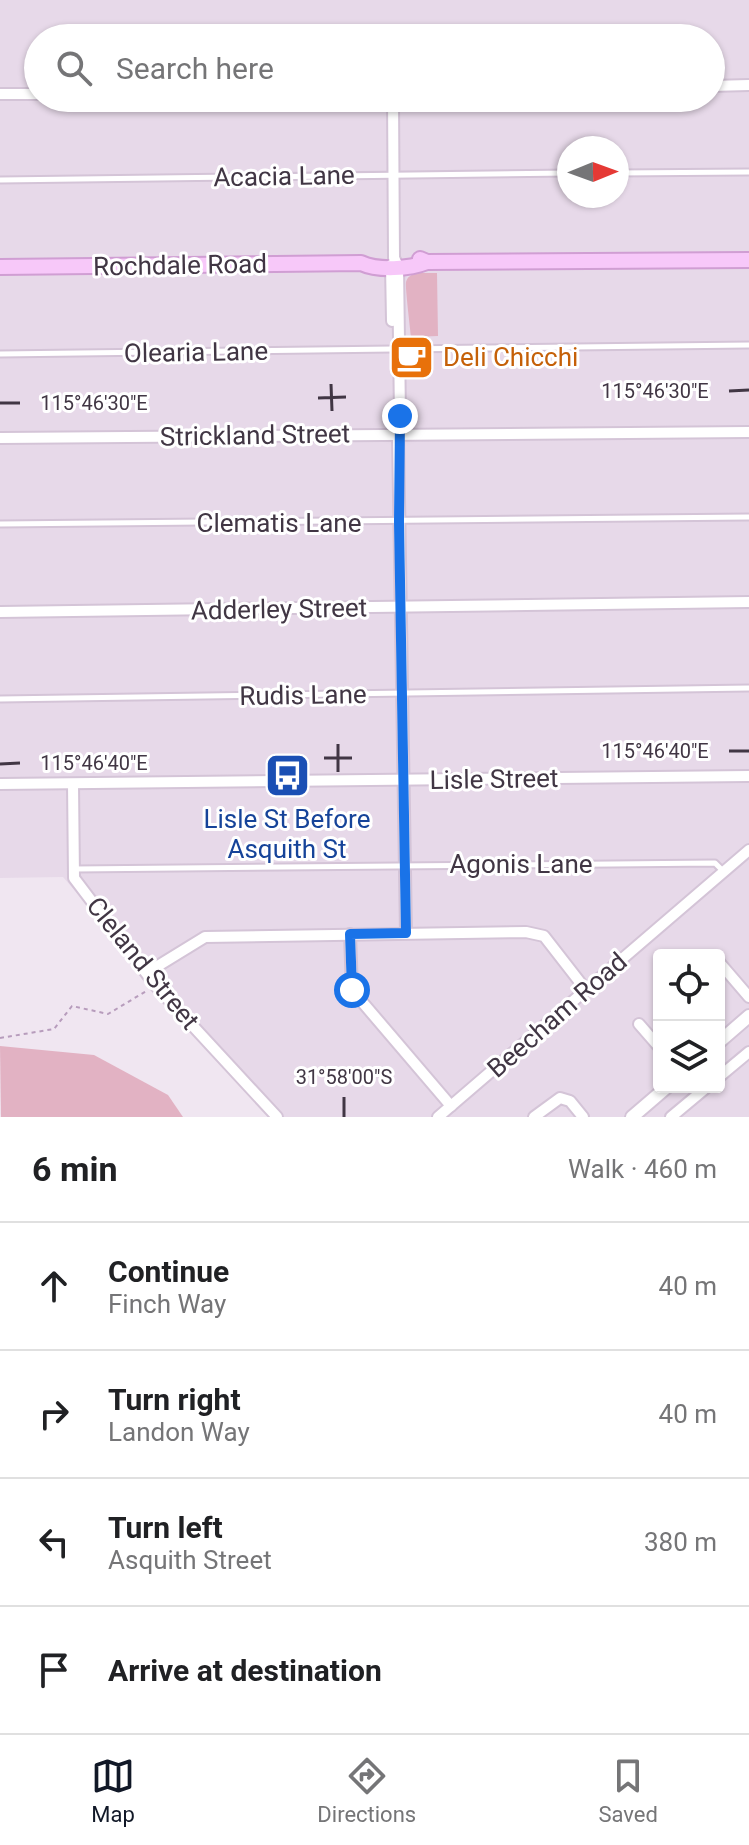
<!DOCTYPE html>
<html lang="en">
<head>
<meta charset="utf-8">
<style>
  body { margin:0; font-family:Roboto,sans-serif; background:#f6f6f6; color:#202124 }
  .controls { position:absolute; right:24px; bottom:24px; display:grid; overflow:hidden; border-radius:8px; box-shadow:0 2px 6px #0004 }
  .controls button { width:72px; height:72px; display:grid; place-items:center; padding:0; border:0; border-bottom:2px solid #e0e0e0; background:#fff; color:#202124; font:40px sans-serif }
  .compass { position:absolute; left:557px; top:136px; width:72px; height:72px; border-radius:50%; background:#fff; box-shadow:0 2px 6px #0004; rotate:89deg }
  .stop { position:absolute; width:24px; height:24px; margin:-18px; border:6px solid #1a73e8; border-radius:50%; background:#fff }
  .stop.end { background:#1a73e8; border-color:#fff; box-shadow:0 2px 8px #0008 }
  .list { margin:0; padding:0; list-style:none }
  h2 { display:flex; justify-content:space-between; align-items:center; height:104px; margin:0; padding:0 32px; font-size:34px }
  h2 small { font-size:26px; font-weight:400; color:#757577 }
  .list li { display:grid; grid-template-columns:52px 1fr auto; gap:24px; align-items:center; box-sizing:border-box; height:128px; padding:0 32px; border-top:2px solid #e0e0e0 }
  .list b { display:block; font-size:30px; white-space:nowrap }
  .list p { margin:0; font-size:26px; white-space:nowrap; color:#757577 }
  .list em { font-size:26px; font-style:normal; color:#757577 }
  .icon { flex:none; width:44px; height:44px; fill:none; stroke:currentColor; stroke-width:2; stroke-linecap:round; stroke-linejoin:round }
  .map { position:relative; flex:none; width:749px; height:1117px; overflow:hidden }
  .search { position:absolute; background:#fff; box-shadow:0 2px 6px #0004; left:24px; right:24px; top:24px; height:88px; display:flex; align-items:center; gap:20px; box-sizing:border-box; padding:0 28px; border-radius:44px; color:#757577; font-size:30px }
  .sheet { height:616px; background:#fff }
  nav { display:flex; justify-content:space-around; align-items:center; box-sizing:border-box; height:112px; border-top:2px solid #e0e0e0; background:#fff; font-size:22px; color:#757577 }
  nav a { display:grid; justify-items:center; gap:4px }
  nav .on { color:#111827 }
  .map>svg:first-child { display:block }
</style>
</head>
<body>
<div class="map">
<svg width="749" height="1117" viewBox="0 0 749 1117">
  <rect width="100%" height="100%" fill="#f0e6f1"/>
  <path fill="#e7d9e9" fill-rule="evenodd" d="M0,0H749V1117H272L63,877L0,878ZM38,38H711V98H38ZM569,148H617V196H569ZM659,955H719V1087H659Z"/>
  <g fill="#e2b2c3">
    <path d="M416,273H437L438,336L411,337C410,327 405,286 406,282C408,276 410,276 416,273Z"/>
    <polygon points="0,1046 94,1055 168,1095 183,1117 1,1117"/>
  </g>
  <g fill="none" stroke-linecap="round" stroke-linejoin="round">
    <defs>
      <g id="service">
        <polyline points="617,173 749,172"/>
        <polyline points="0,180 569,173"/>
        <polyline points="399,349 749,345"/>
        <polyline points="0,354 393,349"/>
        <polyline points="0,524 749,517"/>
        <polyline points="0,699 749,688"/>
        <polyline points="75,869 715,863 724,872"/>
      </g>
      <g id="minor">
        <polyline points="711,86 749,85"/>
        <polyline points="0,94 38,94"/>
        <polyline points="393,98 394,258 398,266 400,416 398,434 406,933"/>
        <polyline points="391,265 392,321"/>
        <polyline points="0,438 749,432"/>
        <polyline points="0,612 749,602"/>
        <polyline points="0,784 749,776"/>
        <polyline points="73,784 74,878 156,986 277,1117"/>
        <polyline points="350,934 352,990 451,1106"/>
        <polyline points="719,962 749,997"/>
        <polyline points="148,972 205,937 526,932 544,936 586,990"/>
        <polyline points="639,1024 659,1047"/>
        <polyline points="719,1077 749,1052"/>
        <polyline points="438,1117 749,850"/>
        <polyline points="534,1117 560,1098 570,1101 583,1117"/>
        <polyline points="671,1117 707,1087"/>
      </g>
      <g id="tertiary">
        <polyline points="719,1042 749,1016"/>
        <polyline points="632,1117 667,1087"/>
      </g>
      <g id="secondary">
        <polyline points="420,259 427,262 749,260"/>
        <path d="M0,267L361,263C378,271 410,269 427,262"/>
      </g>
    </defs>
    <use href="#service" stroke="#d4c4d7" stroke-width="9"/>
    <use href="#minor" stroke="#d4c4d7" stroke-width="14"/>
    <use href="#tertiary" stroke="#d4c4d7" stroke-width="16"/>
    <use href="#secondary" stroke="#d09ed3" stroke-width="18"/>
    <polyline stroke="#b79cbc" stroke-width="2" stroke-dasharray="4 4" stroke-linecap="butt" points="0,1038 54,1029 72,1006 108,1014 148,990"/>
    <use href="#service" stroke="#fff" stroke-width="5"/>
    <use href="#minor" stroke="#fff" stroke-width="10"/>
    <use href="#tertiary" stroke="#fff" stroke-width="12"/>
    <use href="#secondary" stroke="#f7c8f9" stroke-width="14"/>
  </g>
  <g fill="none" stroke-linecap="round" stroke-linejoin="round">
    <polyline stroke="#1a73e8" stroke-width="10" points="352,990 350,934 406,933 399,522 400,416"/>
  </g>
  <path fill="none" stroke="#413644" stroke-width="3" d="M331,384L332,411M729,391L749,390M318,398L346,397M0,403H20M338,744V772M729,751H749M324,758H352M0,764L20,763M344,1097V1117"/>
  <defs>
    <symbol id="cafe-square" viewBox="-11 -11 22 22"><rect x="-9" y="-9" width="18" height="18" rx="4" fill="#e8710a" stroke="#fff"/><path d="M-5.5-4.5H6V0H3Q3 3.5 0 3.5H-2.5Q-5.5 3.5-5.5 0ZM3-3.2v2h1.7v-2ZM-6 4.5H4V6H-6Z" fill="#fff"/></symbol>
    <symbol id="bus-square" viewBox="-11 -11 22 22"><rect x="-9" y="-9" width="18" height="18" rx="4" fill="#1a4fb4" stroke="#fff"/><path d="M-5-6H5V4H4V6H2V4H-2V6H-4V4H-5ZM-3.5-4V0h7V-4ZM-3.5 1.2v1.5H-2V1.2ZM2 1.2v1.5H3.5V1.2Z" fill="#fff"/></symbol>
  </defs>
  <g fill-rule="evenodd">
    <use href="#cafe-square" x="386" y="332" width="51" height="51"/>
    <use href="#bus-square" x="262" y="750" width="51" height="51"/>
  </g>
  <g text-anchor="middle" stroke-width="6" stroke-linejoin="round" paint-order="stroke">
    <g font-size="26" fill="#413644" stroke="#fff">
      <text transform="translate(284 176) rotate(-1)" y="9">Acacia Lane</text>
      <text transform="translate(180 265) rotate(-1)" y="9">Rochdale Road</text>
      <text transform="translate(196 352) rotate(-1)" y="9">Olearia Lane</text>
      <text transform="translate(255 435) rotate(-1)" y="9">Strickland Street</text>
      <text x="279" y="532">Clematis Lane</text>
      <text transform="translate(279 609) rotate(-1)" y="9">Adderley Street</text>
      <text transform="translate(303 695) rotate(-1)" y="9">Rudis Lane</text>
      <text transform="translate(494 779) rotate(-1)" y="9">Lisle Street</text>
      <text x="521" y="873">Agonis Lane</text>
      <text transform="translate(143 963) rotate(51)" y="9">Cleland Street</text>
      <text transform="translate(557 1015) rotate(-41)" y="9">Beecham Road</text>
    </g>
    <g font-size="26" fill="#c56008" stroke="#fff" text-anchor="start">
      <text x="443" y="366">Deli Chicchi</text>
    </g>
    <g font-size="26" fill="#164399" stroke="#fff">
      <text x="287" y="828">Lisle St Before<tspan x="287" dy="30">Asquith St</tspan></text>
    </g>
  </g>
  <g font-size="20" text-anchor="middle" fill="#413644" stroke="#fff" stroke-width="6" stroke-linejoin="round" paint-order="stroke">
    <text x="655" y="398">115°46'30"E</text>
    <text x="94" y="410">115°46'30"E</text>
    <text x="655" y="758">115°46'40"E</text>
    <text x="94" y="770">115°46'40"E</text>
    <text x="344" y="1084">31°58'00"S</text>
  </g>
</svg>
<div class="controls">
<button><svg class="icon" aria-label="locate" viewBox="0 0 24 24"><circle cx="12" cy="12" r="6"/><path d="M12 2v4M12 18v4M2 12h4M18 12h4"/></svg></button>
<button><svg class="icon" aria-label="layers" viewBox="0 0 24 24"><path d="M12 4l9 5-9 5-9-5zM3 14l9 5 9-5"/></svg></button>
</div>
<svg class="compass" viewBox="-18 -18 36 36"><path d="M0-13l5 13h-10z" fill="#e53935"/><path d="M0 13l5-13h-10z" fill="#757577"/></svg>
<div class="stop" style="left:352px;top:990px"></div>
<div class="stop end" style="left:400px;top:416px"></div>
<div class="search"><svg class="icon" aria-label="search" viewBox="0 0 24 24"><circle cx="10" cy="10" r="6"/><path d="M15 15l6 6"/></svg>Search here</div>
</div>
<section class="sheet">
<h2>6 min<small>Walk · 460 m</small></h2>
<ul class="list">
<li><svg class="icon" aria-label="ahead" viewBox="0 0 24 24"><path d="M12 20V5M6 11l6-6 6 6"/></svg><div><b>Continue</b><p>Finch Way</p></div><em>40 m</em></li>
<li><svg class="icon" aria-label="right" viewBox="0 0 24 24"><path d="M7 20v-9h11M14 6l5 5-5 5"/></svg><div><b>Turn right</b><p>Landon Way</p></div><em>40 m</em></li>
<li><svg class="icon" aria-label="left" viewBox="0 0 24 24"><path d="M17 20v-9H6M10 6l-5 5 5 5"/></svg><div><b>Turn left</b><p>Asquith Street</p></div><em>380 m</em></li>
<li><svg class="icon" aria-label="arrive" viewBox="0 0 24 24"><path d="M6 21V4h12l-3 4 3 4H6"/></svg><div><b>Arrive at destination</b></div></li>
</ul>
</section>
<nav>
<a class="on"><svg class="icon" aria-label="map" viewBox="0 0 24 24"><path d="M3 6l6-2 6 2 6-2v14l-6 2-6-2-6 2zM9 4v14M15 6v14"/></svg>Map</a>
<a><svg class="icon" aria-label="directions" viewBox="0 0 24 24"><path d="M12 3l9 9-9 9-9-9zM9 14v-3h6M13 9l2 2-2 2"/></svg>Directions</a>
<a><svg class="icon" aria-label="saved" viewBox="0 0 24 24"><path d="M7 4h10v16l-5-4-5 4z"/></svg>Saved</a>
</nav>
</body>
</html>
